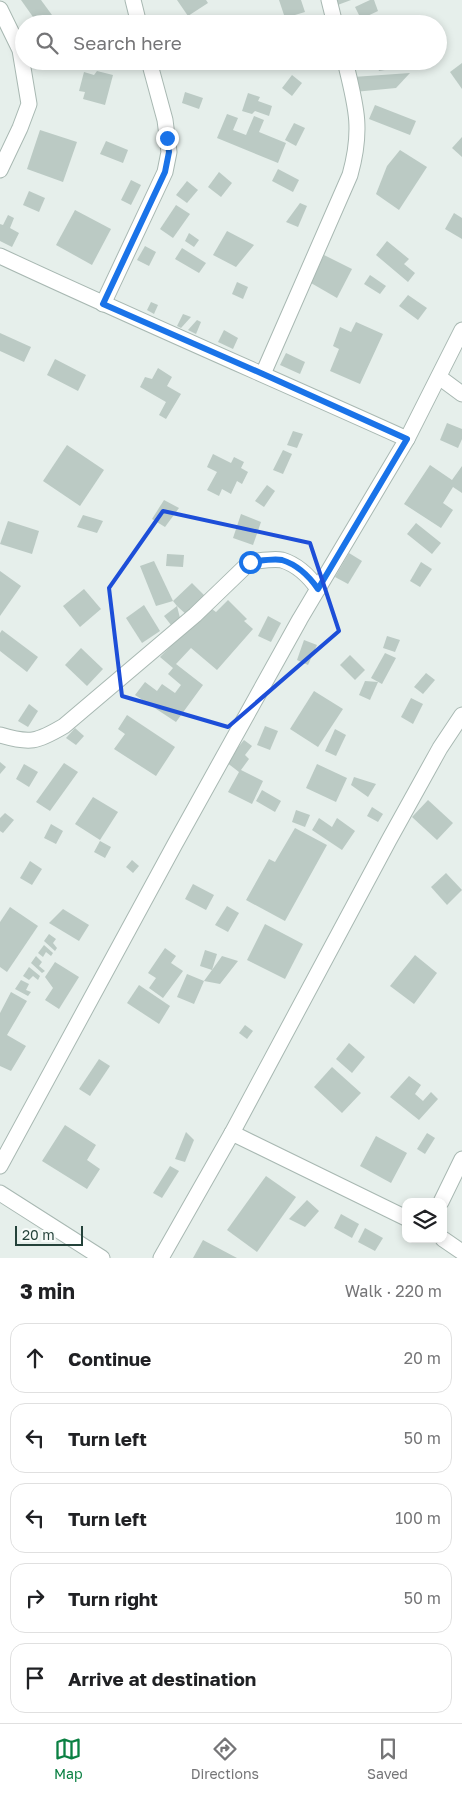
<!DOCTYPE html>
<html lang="en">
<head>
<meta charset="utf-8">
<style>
  body { margin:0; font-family:"Golos Text",sans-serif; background:#f2f2f2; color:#202124 }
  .controls { position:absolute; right:15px; bottom:15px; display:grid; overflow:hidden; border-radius:10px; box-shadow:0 2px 8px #0003 }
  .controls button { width:45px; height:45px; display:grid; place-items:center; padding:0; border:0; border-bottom:1px solid #e0e0e0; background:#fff; color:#202124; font:25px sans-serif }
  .scale { position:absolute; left:15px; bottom:12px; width:68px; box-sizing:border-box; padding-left:5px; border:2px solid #24423a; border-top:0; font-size:14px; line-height:18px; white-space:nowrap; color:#24423a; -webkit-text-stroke:4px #f7fbf9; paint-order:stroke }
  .stop { position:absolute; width:15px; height:15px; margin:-11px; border:4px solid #1a73e8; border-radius:50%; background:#fff }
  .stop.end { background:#1a73e8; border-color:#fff; box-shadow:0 1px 5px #0008 }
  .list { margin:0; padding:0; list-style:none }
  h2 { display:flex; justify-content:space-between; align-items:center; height:65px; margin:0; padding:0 20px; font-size:21px }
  h2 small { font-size:16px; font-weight:400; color:#757577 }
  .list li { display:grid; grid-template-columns:32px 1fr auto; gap:15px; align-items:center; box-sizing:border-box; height:70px; margin:0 10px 10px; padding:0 10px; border:1px solid #e0e0e0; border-radius:15px }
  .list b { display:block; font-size:19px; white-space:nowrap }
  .list em { font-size:16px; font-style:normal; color:#757577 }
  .icon { flex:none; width:28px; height:28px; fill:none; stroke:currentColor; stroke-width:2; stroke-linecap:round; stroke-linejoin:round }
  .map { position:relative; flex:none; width:462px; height:1258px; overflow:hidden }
  .search { position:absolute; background:#fff; box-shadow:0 2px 8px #0003; left:15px; right:15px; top:15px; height:55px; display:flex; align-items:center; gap:12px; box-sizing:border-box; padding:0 18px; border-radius:28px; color:#757577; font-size:19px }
  .sheet { height:465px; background:#fff }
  nav { display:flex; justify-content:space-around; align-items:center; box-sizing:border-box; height:70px; border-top:1px solid #e0e0e0; background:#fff; font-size:14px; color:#757577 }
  nav a { display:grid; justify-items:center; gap:2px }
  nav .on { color:#0b8043 }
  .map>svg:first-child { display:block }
</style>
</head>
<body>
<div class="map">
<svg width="462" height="1258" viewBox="0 0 462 1258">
  <rect width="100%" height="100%" fill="#e6efeb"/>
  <g fill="#bbcac4">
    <polygon points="21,0 41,0 52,15 38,24"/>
    <polygon points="177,0 206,0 208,3 188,16"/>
    <polygon points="279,0 301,0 305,12 285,18"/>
    <polygon points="333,0 351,0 335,6"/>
    <polygon points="370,0 374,0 378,11 361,19 355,7"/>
    <polygon points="115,15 120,24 97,24"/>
    <polygon points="376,61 412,61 413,65 379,71"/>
    <polygon points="462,63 462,89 450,72"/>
    <polygon points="97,71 113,75 105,105 83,99 85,92 79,91 84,72 94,75"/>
    <polygon points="410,73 396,88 354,92 353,77"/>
    <polygon points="292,75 302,83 292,96 282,88"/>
    <polygon points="185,92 203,98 199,109 182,103"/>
    <polygon points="248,93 260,97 258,101 272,106 269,116 255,111 252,114 242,111"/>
    <polygon points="375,105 416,121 410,135 369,119"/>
    <polygon points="227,114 238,118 233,130 246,135 254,116 264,120 259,132 286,143 278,163 217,138"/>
    <polygon points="294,123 305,128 296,146 285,140"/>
    <polygon points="40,130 77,142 63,182 27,169"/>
    <polygon points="462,137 462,157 452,148"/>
    <polygon points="106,141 128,150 123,163 100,154"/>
    <polygon points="400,150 427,167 399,210 376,194 387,166"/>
    <polygon points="278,169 299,180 293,192 272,181"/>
    <polygon points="219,172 232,183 221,197 208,187"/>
    <polygon points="131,180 141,185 131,205 121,200"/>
    <polygon points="187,181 198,190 187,203 176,195"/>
    <polygon points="29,191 45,198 39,212 23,205"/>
    <polygon points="300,203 307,206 298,227 286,222"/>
    <polygon points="176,205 190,214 173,238 160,229"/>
    <polygon points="75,210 111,229 92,265 56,245"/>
    <polygon points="454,213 462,218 462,239 445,229"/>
    <polygon points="8,215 14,218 10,228 19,233 12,247 0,241 0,224 3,225"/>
    <polygon points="227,231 254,245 236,267 213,255"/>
    <polygon points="189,233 199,240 194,247 185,241"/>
    <polygon points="387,241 409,259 404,264 415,273 408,282 376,255"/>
    <polygon points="145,246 156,252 149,266 137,260"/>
    <polygon points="182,248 206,263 199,273 175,259"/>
    <polygon points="324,255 352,269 337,298 311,283"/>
    <polygon points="370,275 386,286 380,294 364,284"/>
    <polygon points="237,282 248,287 243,299 232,294"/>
    <polygon points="408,295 427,308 418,320 399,306"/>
    <polygon points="151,302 158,305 154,314 147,310"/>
    <polygon points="183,314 191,317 181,328 177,326"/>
    <polygon points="197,320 201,322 196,334 188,330"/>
    <polygon points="356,322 383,334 360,384 330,371 339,349 333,346 340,327 351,332"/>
    <polygon points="224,330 238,338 233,349 218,342"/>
    <polygon points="0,333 31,347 24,362 0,351"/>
    <polygon points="286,353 305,362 300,374 280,365"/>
    <polygon points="55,359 86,375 78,391 47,375"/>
    <polygon points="158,368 172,377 167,386 181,394 166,419 159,415 166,402 140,387 145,377 152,379"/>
    <polygon points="447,423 462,429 462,439 458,448 440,440"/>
    <polygon points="293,431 303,434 297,448 287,445"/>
    <polygon points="67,445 104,470 80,506 43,481"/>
    <polygon points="283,450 292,454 283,474 273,470"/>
    <polygon points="213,454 231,463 234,457 244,462 241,468 248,472 242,484 237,481 231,494 222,489 219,496 207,490 217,472 207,467"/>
    <polygon points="430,465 452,480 462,466 462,493 453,487 443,503 453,510 441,528 404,504"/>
    <polygon points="267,485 275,491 264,507 255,501"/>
    <polygon points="164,500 179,508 165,527 152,519"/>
    <polygon points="241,514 261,522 253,545 233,538"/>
    <polygon points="83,515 103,521 97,533 77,527"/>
    <polygon points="8,521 39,531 32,554 0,544"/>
    <polygon points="416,523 441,543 432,554 407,534"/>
    <polygon points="349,553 362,561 348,584 335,577"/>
    <polygon points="167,554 184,555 183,567 166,566"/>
    <polygon points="154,561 173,601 156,606 140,566"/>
    <polygon points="421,562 432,569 420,587 410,581"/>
    <polygon points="0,571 21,586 0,616"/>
    <polygon points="192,583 206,597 188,616 177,606 180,618 171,625 164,616 177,606 173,601"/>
    <polygon points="84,589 101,609 80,627 63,606"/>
    <polygon points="228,600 247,619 244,621 253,629 217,670 191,648 176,664 203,685 176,722 135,695 145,682 157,691 162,684 175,693 181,685 168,674 173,668 160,657 209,607 216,612"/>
    <polygon points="144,605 160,631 142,643 126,618"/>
    <polygon points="268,616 281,623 271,642 258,636"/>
    <polygon points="2,630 38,657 27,672 0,651 0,633"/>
    <polygon points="387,636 400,640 395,652 383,648"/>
    <polygon points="304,640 317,645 308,665 297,660"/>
    <polygon points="81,648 103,669 87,686 65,665"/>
    <polygon points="385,653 396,658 382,684 371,678"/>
    <polygon points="350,655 365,670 355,680 340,665"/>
    <polygon points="426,673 435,680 423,694 414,687"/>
    <polygon points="365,681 378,682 370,700 359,695"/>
    <polygon points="314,691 343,709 318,747 290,729"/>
    <polygon points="411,698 423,704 413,724 401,717"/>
    <polygon points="29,704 38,711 28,727 18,721"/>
    <polygon points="127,715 175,747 156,776 114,749 125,734 118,729"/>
    <polygon points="265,726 278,731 270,750 257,745"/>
    <polygon points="75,728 84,736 76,745 66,738"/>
    <polygon points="335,729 346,735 336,756 325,751"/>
    <polygon points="244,740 252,746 245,755 249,759 241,770 263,781 252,804 228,792 239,772 226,762"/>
    <polygon points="0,762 6,767 0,774"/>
    <polygon points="64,763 78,772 50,811 36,802"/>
    <polygon points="24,764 38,772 29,787 16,779"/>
    <polygon points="317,764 347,778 336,802 306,788"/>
    <polygon points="354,777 376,784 368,797 351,785"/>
    <polygon points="262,790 281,801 275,812 256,801"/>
    <polygon points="93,797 118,812 100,840 75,824"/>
    <polygon points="428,800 453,823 437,840 412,817"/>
    <polygon points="372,807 383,814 378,822 367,816"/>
    <polygon points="296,810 310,815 305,827 292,822"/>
    <polygon points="5,813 14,820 3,833 0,831 0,818"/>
    <polygon points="319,818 332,827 337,818 355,831 342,850 312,830"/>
    <polygon points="51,824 63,831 56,844 44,838"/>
    <polygon points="295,828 327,845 285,921 246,900 269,859 275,862"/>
    <polygon points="100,841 111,847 105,858 94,852"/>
    <polygon points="132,860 139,866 133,873 126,867"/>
    <polygon points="30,861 42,869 32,885 20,878"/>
    <polygon points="446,873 462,890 447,905 431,887"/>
    <polygon points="193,884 214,895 206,910 185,899"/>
    <polygon points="227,906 239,913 228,932 215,925"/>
    <polygon points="10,907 38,926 7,972 0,967 0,922"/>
    <polygon points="63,909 89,925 79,941 49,923"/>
    <polygon points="265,924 303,944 285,979 247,960"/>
    <polygon points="49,934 56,939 53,943 57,948 55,951 44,941"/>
    <polygon points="44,945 53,953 51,956 46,952 43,957 38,953"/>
    <polygon points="165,948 176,956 171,963 183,971 163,998 149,988 156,978 148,973"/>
    <polygon points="205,950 217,954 212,970 222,956 238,961 220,984 204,981 194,1004 177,997 187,974 204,981 212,970 200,966"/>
    <polygon points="415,955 437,973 414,1004 390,986"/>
    <polygon points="36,956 42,962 39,966 45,971 42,973 31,963"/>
    <polygon points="55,962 79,977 59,1009 45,1000 53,988 45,977"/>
    <polygon points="29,967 40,976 38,980 33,976 29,980 23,976"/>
    <polygon points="21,980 29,984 26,990 31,992 28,996 15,989"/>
    <polygon points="139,985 170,1006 159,1024 127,1003"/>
    <polygon points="11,992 27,1001 7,1035 26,1046 11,1071 0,1066 0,1013"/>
    <polygon points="245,1025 253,1031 247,1039 239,1033"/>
    <polygon points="349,1043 365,1057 352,1073 336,1059"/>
    <polygon points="99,1059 110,1066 90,1096 79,1089"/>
    <polygon points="332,1067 361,1093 342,1113 314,1087"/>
    <polygon points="409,1076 421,1085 415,1094 423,1101 431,1092 438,1099 419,1120 390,1097"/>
    <polygon points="65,1125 96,1145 87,1160 100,1169 87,1189 42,1161"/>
    <polygon points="186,1132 194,1140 185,1162 175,1159"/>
    <polygon points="427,1133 435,1138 425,1154 417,1149"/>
    <polygon points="376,1136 407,1153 391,1183 360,1166"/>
    <polygon points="170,1166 179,1171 162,1198 153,1193"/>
    <polygon points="266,1176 296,1197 257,1252 227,1230"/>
    <polygon points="307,1200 319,1211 305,1227 289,1219"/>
    <polygon points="341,1214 359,1224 352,1238 334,1228"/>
    <polygon points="365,1228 383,1238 375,1251 358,1242"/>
    <polygon points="203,1240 237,1258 193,1258"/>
  </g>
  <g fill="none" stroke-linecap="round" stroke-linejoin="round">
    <defs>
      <g id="minor">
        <polyline points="133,0 139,24"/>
        <polyline points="329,0 335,24"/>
        <polyline points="0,9 20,50 29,104 20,128 0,170"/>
        <path d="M0,256C135,319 272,378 407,439"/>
        <polyline points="103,304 165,172 169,152 165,120 149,61"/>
        <path d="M263,374L350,175C363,129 356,106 345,61"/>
        <polyline points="439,377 462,394"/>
        <path d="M0,735C30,744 37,742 64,726L195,615L250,562C260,561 273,558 282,560C298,565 309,576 318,589"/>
        <polyline points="232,1133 406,1218"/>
        <polyline points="0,1166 175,844 300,619 407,439 462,330"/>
        <polyline points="0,1193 102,1258"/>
        <polyline points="441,1202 462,1159"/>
        <polyline points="443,1239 462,1252"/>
        <polyline points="161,1258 232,1133 389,840 440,748 462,715"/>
      </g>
    </defs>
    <use href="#minor" stroke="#a8b8b2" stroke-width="17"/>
    <use href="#minor" stroke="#fff" stroke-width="15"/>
  </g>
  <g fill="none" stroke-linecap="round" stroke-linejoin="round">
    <path stroke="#1a73e8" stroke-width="6" d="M167,138L169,152L165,172L103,304L263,374L407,439L318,589C309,576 298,565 282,560C273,558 260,561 250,562"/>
  </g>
  <path fill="none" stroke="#1d4ed8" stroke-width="4" stroke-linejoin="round" d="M163,511L310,543L339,631L228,727L122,696L109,588Z"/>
</svg>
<div class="controls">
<button><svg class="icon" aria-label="layers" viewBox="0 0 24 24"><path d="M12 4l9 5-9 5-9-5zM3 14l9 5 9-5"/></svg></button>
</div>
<div class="scale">20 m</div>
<div class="stop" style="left:250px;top:562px"></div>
<div class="stop end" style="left:167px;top:138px"></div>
<div class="search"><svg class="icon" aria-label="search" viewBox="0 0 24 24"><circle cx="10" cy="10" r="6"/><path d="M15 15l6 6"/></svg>Search here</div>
</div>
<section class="sheet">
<h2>3 min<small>Walk · 220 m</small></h2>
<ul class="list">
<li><svg class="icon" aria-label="ahead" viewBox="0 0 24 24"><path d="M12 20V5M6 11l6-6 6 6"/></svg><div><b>Continue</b></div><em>20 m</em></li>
<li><svg class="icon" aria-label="left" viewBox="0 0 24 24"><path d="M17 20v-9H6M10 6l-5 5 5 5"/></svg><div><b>Turn left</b></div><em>50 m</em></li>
<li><svg class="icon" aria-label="left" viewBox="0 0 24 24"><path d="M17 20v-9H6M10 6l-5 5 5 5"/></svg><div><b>Turn left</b></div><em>100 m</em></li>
<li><svg class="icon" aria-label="right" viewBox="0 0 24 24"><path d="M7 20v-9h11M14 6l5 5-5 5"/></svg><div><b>Turn right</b></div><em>50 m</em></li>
<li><svg class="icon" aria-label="arrive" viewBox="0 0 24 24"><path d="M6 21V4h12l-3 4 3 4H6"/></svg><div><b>Arrive at destination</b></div></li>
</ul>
</section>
<nav>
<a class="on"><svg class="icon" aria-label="map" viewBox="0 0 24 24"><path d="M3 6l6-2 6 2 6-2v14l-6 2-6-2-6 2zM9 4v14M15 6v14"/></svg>Map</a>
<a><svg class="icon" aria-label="directions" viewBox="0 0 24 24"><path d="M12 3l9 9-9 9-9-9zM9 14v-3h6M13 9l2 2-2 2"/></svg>Directions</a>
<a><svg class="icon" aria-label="saved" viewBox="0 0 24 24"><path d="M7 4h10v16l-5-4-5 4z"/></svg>Saved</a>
</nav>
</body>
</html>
